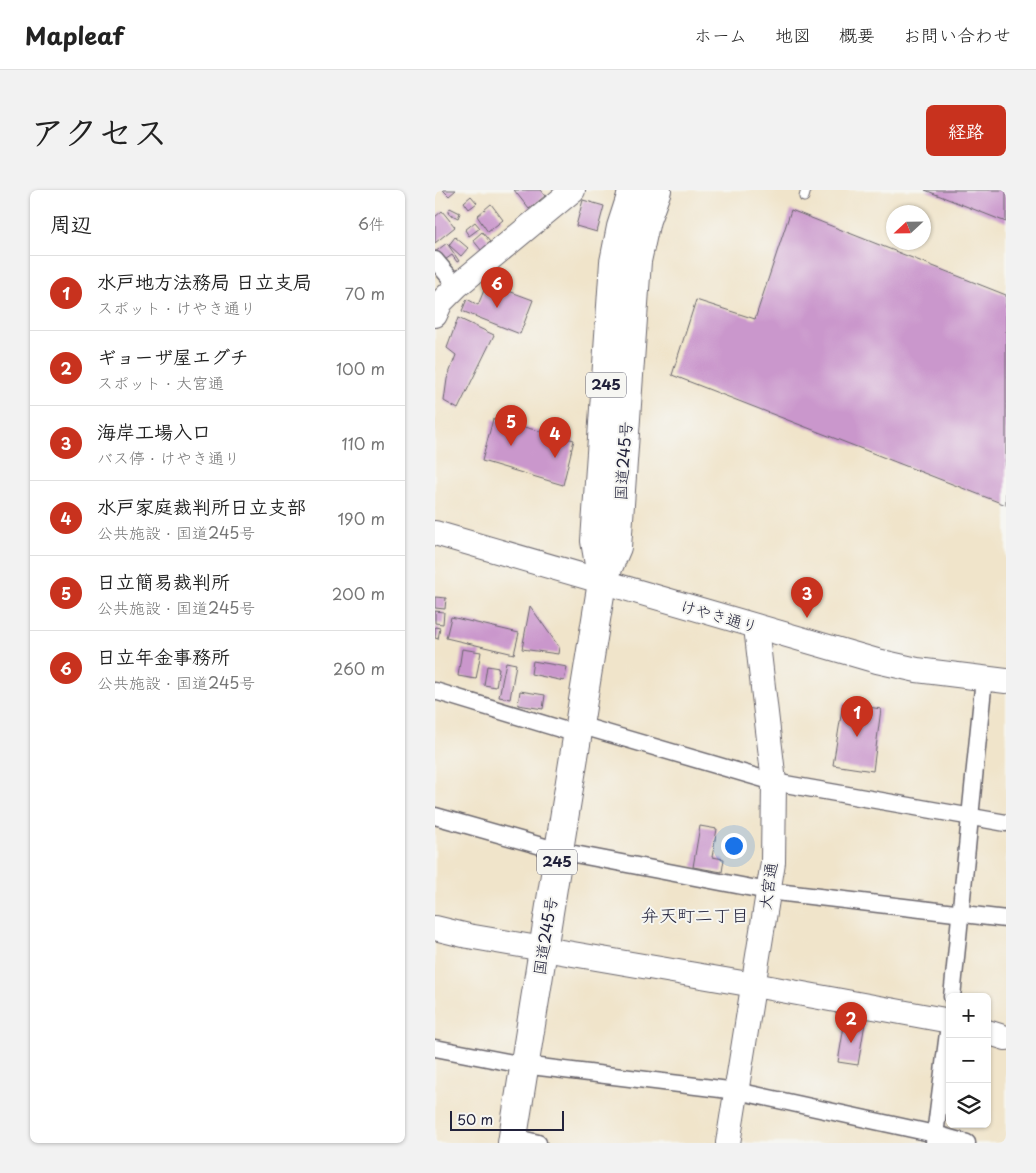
<!DOCTYPE html>
<html lang="ja">
<head>
<meta charset="utf-8">
<style>
  body { margin:0; font-family:"Playpen Sans","Klee One",sans-serif; background:#f2f2f2; color:#222 }
  .controls { position:absolute; right:15px; bottom:15px; display:grid; overflow:hidden; border-radius:8px; box-shadow:0 1px 4px #0004 }
  .controls button { width:45px; height:45px; display:grid; place-items:center; padding:0; border:0; border-bottom:1px solid #e0e0e0; background:#fff; color:#222; font:25px sans-serif }
  .compass { position:absolute; left:451px; top:15px; width:45px; height:45px; border-radius:50%; background:#fff; box-shadow:0 1px 4px #0004; rotate:248deg }
  .scale { position:absolute; left:15px; bottom:12px; width:114px; box-sizing:border-box; padding-left:5px; border:2px solid #22223b; border-top:0; font-size:14px; line-height:18px; white-space:nowrap; color:#22223b; -webkit-text-stroke:4px #f6f6f2; paint-order:stroke }
  .you { position:absolute; left:298px; top:655px; width:18px; height:18px; margin:-12px; border:4px solid #fff; border-radius:50%; background:#1a73e8; box-shadow:0 0 0 8px #1a73e833 }
  .badge { display:grid; place-items:center; width:32px; height:32px; border-radius:50%; background:#c8321e; color:#fff; font-size:16px; font-weight:700 }
  .pin { position:absolute; translate:-50% -41px; filter:drop-shadow(0 1px 2px #0008) }
  .pin::after { content:''; position:absolute; top:26px; width:18px; height:15px; background:inherit; clip-path:polygon(0 0,100% 0,50% 100%) }
  .list { margin:0; padding:0; list-style:none }
  h2 { display:flex; justify-content:space-between; align-items:center; height:65px; margin:0; padding:0 20px; font-size:21px }
  h2 small { font-size:16px; font-weight:400; color:#767676 }
  .list li { display:grid; grid-template-columns:32px 1fr auto; gap:15px; align-items:center; box-sizing:border-box; height:75px; padding:0 20px; border-top:1px solid #e0e0e0 }
  .list b { display:block; font-size:19px; white-space:nowrap }
  .list p { margin:0; font-size:16px; white-space:nowrap; color:#767676 }
  .list em { font-size:16px; font-style:normal; color:#767676 }
  .icon { flex:none; width:28px; height:28px; fill:none; stroke:currentColor; stroke-width:2; stroke-linecap:round; stroke-linejoin:round }
  .map { position:relative; flex:none; width:571px; height:953px; overflow:hidden; border-radius:8px }
  header { display:flex; align-items:center; gap:30px; box-sizing:border-box; height:70px; padding:0 25px; background:#fff; border-bottom:1px solid #e0e0e0 }
  header strong { font-size:24px }
  nav { display:flex; gap:28px; margin-inline-start:auto; font-size:18px }
  .intro { display:flex; align-items:center; justify-content:space-between; box-sizing:border-box; height:120px; padding:0 30px }
  h1 { margin:0; font-size:35px }
  .button { padding:12px 22px; border-radius:8px; background:#c8321e; color:#fff; font-size:18px; font-weight:700 }
  main { display:flex; gap:30px; padding:0 30px }
  aside { flex:1; background:#fff; border-radius:8px; box-shadow:0 1px 4px #0004 }
  .map>svg:first-child { display:block }
</style>
</head>
<body>
<header>
<strong>Mapleaf</strong>
<nav><a>ホーム</a><a>地図</a><a>概要</a><a>お問い合わせ</a></nav>
</header>
<div class="intro"><h1>アクセス</h1><a class="button">経路</a></div>
<main>
<aside>
<h2>周辺<small>6件</small></h2>
<ul class="list">
<li><span class="badge">1</span><div><b>水戸地方法務局 日立支局</b><p>スポット · けやき通り</p></div><em>70 m</em></li>
<li><span class="badge">2</span><div><b>ギョーザ屋エグチ</b><p>スポット · 大宮通</p></div><em>100 m</em></li>
<li><span class="badge">3</span><div><b>海岸工場入口</b><p>バス停 · けやき通り</p></div><em>110 m</em></li>
<li><span class="badge">4</span><div><b>水戸家庭裁判所日立支部</b><p>公共施設 · 国道245号</p></div><em>190 m</em></li>
<li><span class="badge">5</span><div><b>日立簡易裁判所</b><p>公共施設 · 国道245号</p></div><em>200 m</em></li>
<li><span class="badge">6</span><div><b>日立年金事務所</b><p>公共施設 · 国道245号</p></div><em>260 m</em></li>
</ul>
</aside>
<div class="map">
<svg width="571" height="953" viewBox="0 0 571 953">
  <rect width="100%" height="100%" fill="#f6f6f2"/>
  <filter id="ink" filterUnits="userSpaceOnUse"><feTurbulence type="fractalNoise" baseFrequency=".02" numOctaves="2"/><feDisplacementMap in="SourceGraphic" scale="10" xChannelSelector="R" yChannelSelector="G"/><feConvolveMatrix kernelMatrix="1 2 1 2 8 2 1 2 1" color-interpolation-filters="sRGB"/></filter>
  <filter id="wash" filterUnits="userSpaceOnUse"><feTurbulence type="fractalNoise" baseFrequency=".0096" numOctaves="4" result="noise"/><feDisplacementMap in="SourceGraphic" scale="20" xChannelSelector="R" yChannelSelector="G"/><feGaussianBlur stdDeviation="1.12" result="paint"/><feColorMatrix in="noise" values="0 0 0 0 0 0 0 0 0 0 0 0 0 0 0 0 0 1.4 0 .05"/><feComposite in="paint" operator="in"/></filter>
  <g filter="url(#wash)">
    <rect width="100%" height="100%" fill="#f0e4ca"/>
    <g id="blocks">
      <g fill="#ca97cc">
        <polygon points="8,0 21,0 14,6"/>
        <polygon points="79,0 105,0 110,6 94,19"/>
        <polygon points="490,0 571,0 571,32"/>
        <polygon points="36,6 42,13 34,19 29,12"/>
        <polygon points="148,10 169,16 162,42 141,36"/>
        <polygon points="56,14 68,30 53,42 42,26"/>
        <polygon points="15,18 25,23 23,28 13,23"/>
        <polygon points="356,20 571,105 571,315 237,185 261,110 320,129"/>
        <polygon points="7,21 20,37 0,53 0,27"/>
        <polygon points="40,32 45,38 34,46 30,40"/>
        <polygon points="47,42 55,52 46,60 38,50"/>
        <polygon points="20,47 33,58 26,66 14,55"/>
        <polygon points="12,53 24,71 22,72 17,65 7,72 0,62"/>
        <polygon points="52,93 98,110 85,144 27,121 32,109 43,115"/>
        <polygon points="23,128 59,145 23,219 9,211 12,189 21,165 12,158"/>
        <polygon points="58,229 139,250 128,295 47,271"/>
        <polygon points="0,407 11,408 10,419 0,418"/>
        <polygon points="95,416 124,457 123,464 87,459"/>
        <polygon points="0,421 9,422 8,434 0,433"/>
        <polygon points="16,427 84,443 79,464 11,448"/>
        <polygon points="0,437 5,438 3,449 0,448"/>
        <polygon points="27,459 46,462 41,489 23,486"/>
        <polygon points="98,471 132,477 129,491 96,484"/>
        <polygon points="71,472 81,474 75,509 64,507"/>
        <polygon points="52,476 64,478 61,497 49,495"/>
        <polygon points="85,501 110,505 108,519 83,515"/>
        <polygon points="408,513 446,519 438,581 398,575"/>
        <polygon points="265,636 282,639 277,667 289,669 287,682 258,677"/>
        <polygon points="410,830 430,833 423,875 403,872"/>
      </g>
    </g>
  </g>
  <g filter="url(#ink)">
    <use href="#blocks" fill-opacity="0" stroke="#6a666d" stroke-width="1"/>
    <g fill="none" stroke-linecap="round" stroke-linejoin="round">
      <defs>
        <polyline id="lane" points="369,7 371,0"/>
        <g id="street">
          <polyline points="0,70 22,96"/>
          <polyline points="0,501 142,544"/>
          <polyline points="144,535 339,592 571,633"/>
          <polyline points="0,626 124,661 333,701 571,729"/>
          <polyline points="517,807 549,488"/>
          <polyline points="0,858 88,875 302,901 500,944 532,953"/>
          <polyline points="78,947 103,953"/>
          <polyline points="499,953 515,827"/>
        </g>
        <g id="secondary">
          <polyline points="0,125 6,112 22,96 138,0"/>
          <polyline points="0,343 442,471 482,480 571,491"/>
          <polyline points="0,738 33,746 319,795 515,831"/>
          <polyline points="552,842 571,848"/>
          <polyline points="293,953 338,672 339,592 321,437"/>
        </g>
        <g id="highway">
          <polyline points="167,392 160,351 179,72 186,37 198,0"/>
          <polyline points="77,953 167,392 182,357 202,71 211,30 222,0"/>
        </g>
      </defs>
      <use href="#lane" stroke="#6a666d" stroke-width="11"/>
      <use href="#street" stroke="#6a666d" stroke-width="19"/>
      <use href="#secondary" stroke="#6a666d" stroke-width="26"/>
      <use href="#highway" stroke="#6a666d" stroke-width="30"/>
      <use href="#lane" stroke="#fff" stroke-width="9"/>
      <use href="#street" stroke="#fff" stroke-width="16"/>
      <use href="#secondary" stroke="#fff" stroke-width="24"/>
      <use href="#highway" stroke="#fff" stroke-width="28"/>
    </g>
  </g>
  <g text-anchor="middle" stroke-width="4" stroke-linejoin="round" paint-order="stroke">
    <g fill="#f6f6f2" stroke="#626272" stroke-width="1">
      <rect x="151" y="182.5" width="40" height="25" rx="4"/>
      <rect x="102" y="659.5" width="40" height="25" rx="4"/>
    </g>
    <g font-size="15" font-weight="bold" fill="#22223b">
      <text x="171" y="200">245</text>
      <text x="122" y="677">245</text>
    </g>
    <g font-size="16" fill="#22223b" stroke="#f6f6f2">
      <text transform="translate(188 271) rotate(-86)" y="6">国道245号</text>
      <text transform="translate(284 426) rotate(16)" y="6">けやき通り</text>
      <text transform="translate(333 696) rotate(-82)" y="6">大宮通</text>
      <text transform="translate(110 746) rotate(-81)" y="6">国道245号</text>
    </g>
    <g font-size="18" fill="#22223b" stroke="#f6f6f2">
      <text x="260" y="732">弁天町二丁目</text>
    </g>
  </g>
</svg>
<div class="controls">
<button>+</button>
<button>−</button>
<button><svg class="icon" aria-label="layers" viewBox="0 0 24 24"><path d="M12 4l9 5-9 5-9-5zM3 14l9 5 9-5"/></svg></button>
</div>
<svg class="compass" viewBox="-18 -18 36 36"><path d="M0-13l5 13h-10z" fill="#e53935"/><path d="M0 13l5-13h-10z" fill="#767676"/></svg>
<div class="scale">50 m</div>
<div class="you"></div>
<div class="pin badge" style="left:422px;top:547px">1</div>
<div class="pin badge" style="left:416px;top:853px">2</div>
<div class="pin badge" style="left:372px;top:428px">3</div>
<div class="pin badge" style="left:120px;top:268px">4</div>
<div class="pin badge" style="left:76px;top:256px">5</div>
<div class="pin badge" style="left:62px;top:118px">6</div>
</div>
</main>
</body>
</html>
